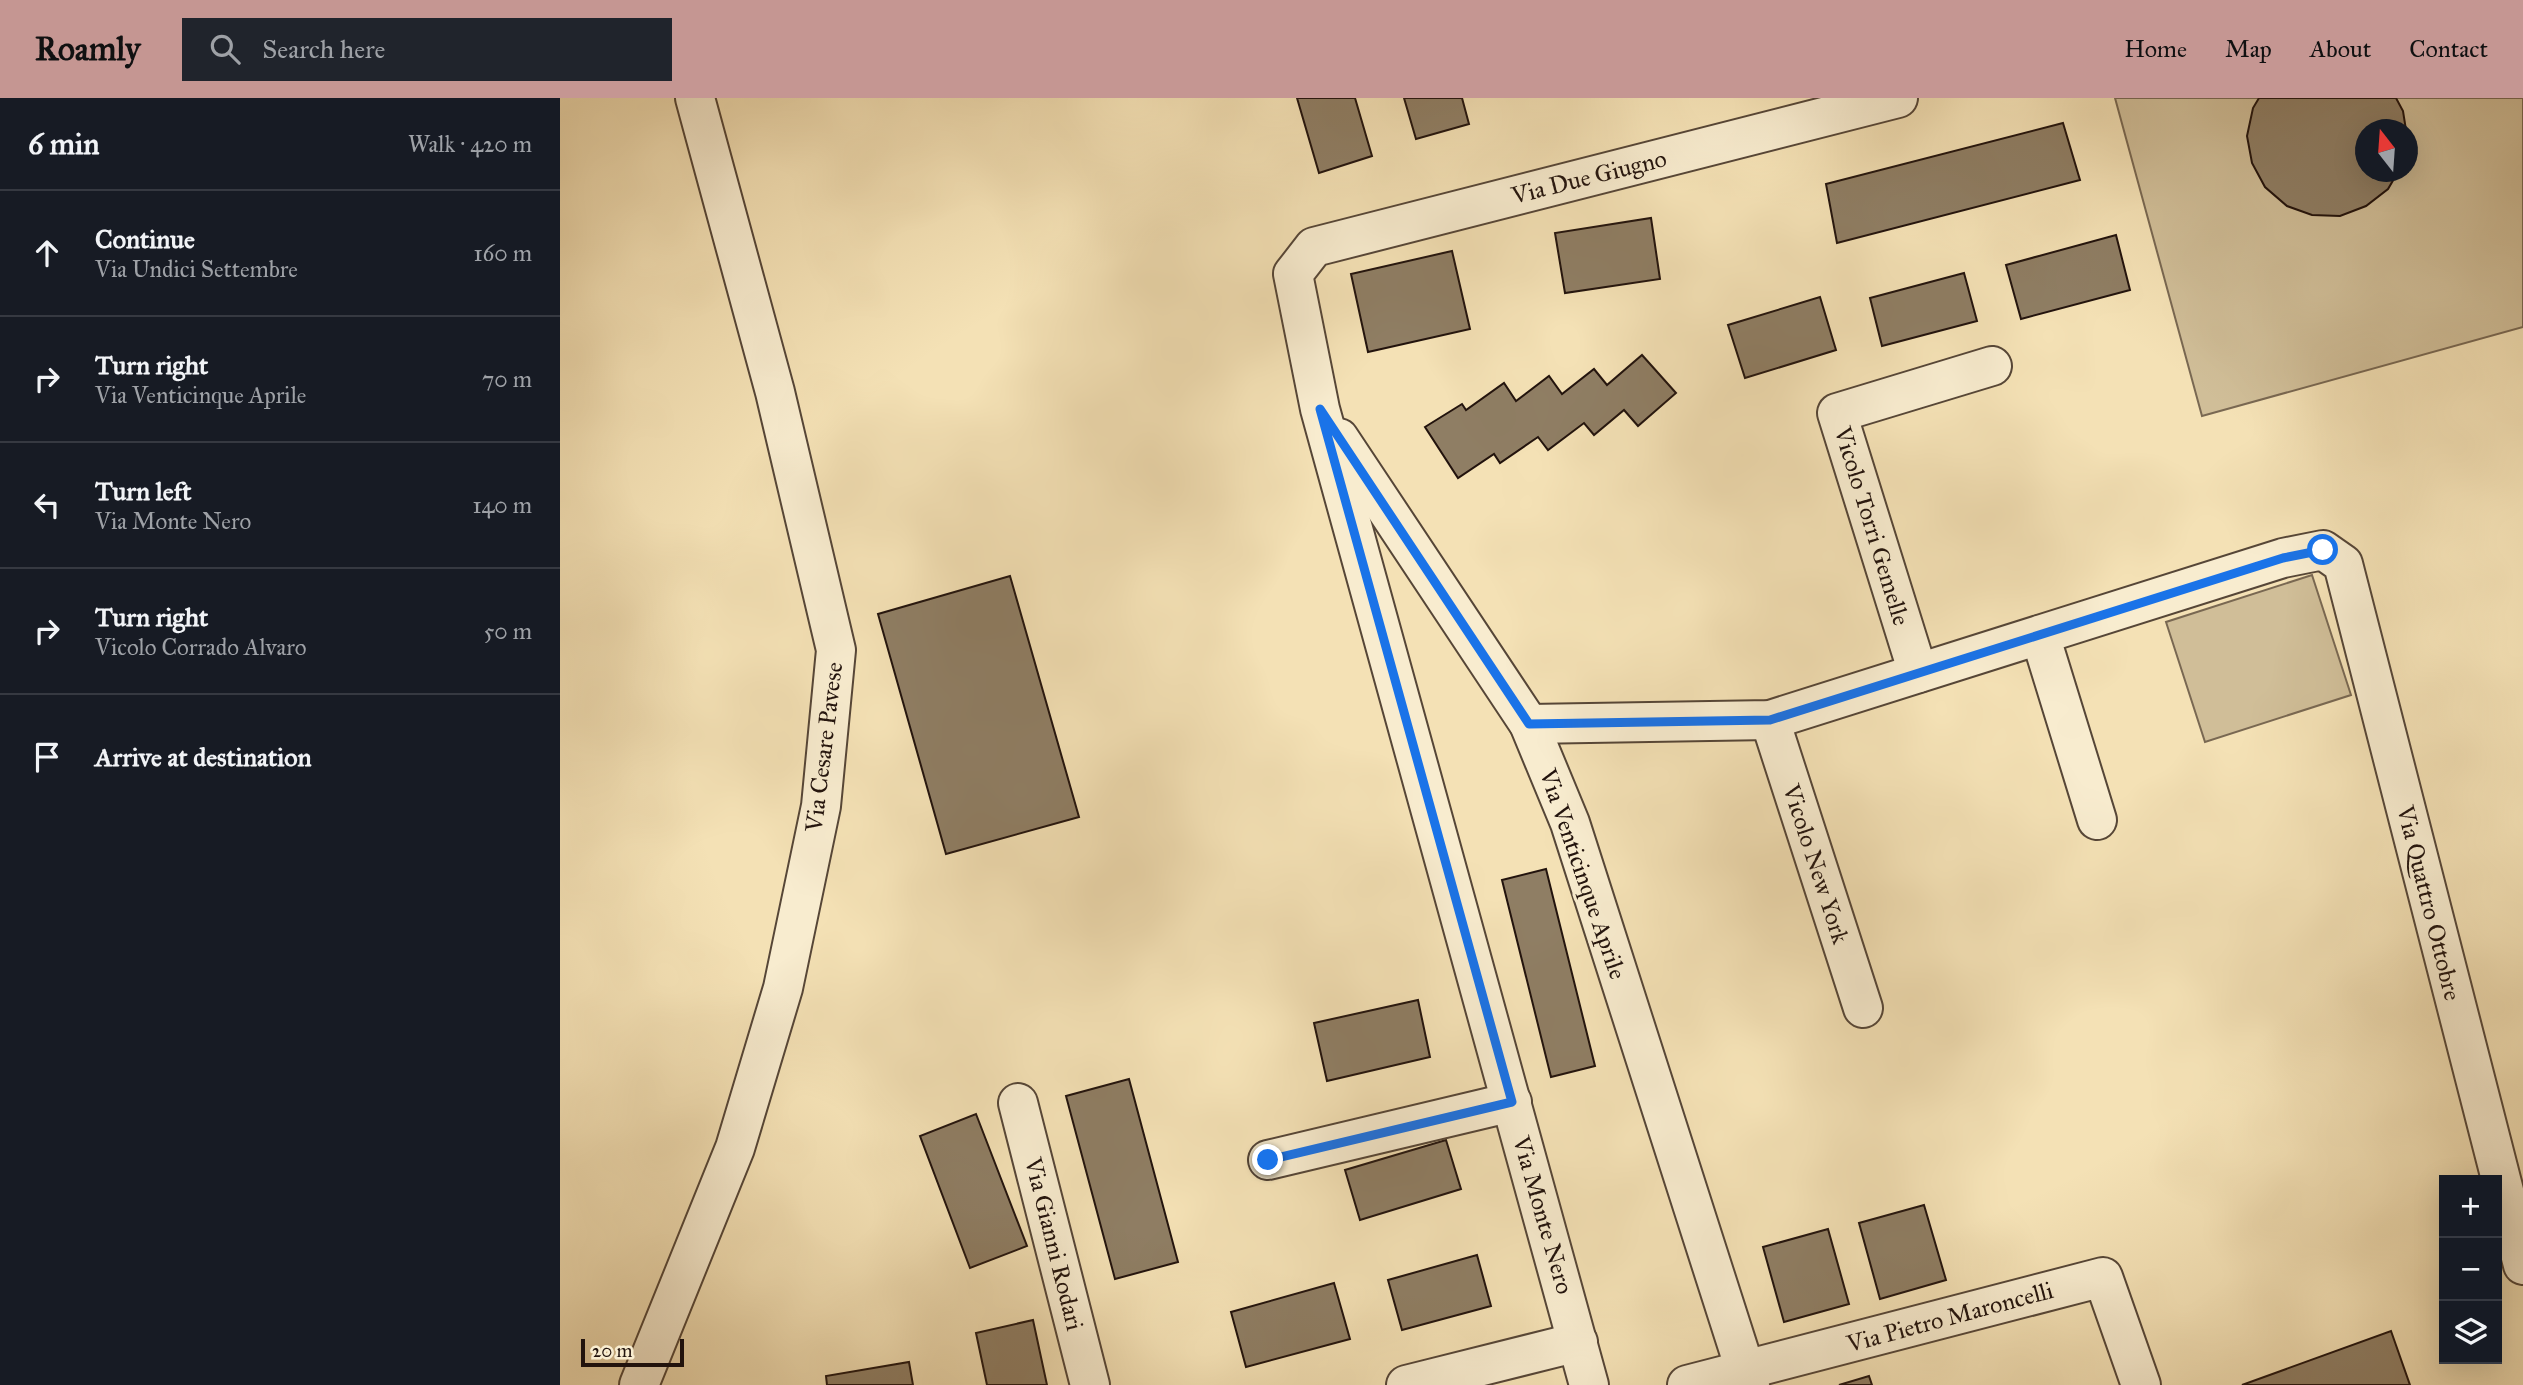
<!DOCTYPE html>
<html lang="en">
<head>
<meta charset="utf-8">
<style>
  body { margin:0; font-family:"IM FELL Great Primer",serif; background:#20242c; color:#f1f3f6 }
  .controls { position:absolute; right:21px; bottom:21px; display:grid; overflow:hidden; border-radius:0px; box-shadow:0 7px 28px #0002 }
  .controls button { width:63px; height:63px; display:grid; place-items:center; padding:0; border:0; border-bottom:2px solid #363941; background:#171b24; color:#f1f3f6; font:35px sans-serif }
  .compass { position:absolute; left:1795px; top:21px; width:63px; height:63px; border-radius:50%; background:#171b24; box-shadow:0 7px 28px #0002; rotate:343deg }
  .scale { position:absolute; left:21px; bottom:18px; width:103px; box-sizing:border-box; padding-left:7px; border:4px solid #22130d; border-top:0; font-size:19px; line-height:24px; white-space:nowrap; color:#22130d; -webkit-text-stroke:5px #f8eccf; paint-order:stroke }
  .stop { position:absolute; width:21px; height:21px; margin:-16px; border:5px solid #1a73e8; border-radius:50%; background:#fff }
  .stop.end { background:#1a73e8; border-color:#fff; box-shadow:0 2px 7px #0008 }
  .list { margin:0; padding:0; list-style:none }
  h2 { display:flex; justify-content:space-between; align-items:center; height:91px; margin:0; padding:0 28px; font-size:30px }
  h2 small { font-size:23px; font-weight:400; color:#9ea1a6 }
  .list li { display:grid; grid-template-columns:46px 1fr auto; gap:21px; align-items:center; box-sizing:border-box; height:126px; padding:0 28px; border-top:2px solid #363941 }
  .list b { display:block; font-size:26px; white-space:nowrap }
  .list p { margin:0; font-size:23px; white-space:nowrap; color:#9ea1a6 }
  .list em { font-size:23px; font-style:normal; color:#9ea1a6 }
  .icon { flex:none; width:38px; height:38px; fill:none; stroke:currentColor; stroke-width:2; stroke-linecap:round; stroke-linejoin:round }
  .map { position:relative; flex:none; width:1963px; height:1287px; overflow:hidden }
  header { display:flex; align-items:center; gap:42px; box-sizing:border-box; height:98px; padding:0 35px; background:#c59692; color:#111 }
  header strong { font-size:33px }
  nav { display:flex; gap:38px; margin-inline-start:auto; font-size:24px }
  .search { width:490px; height:63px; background:#20242c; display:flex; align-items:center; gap:18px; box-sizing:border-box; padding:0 24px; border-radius:0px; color:#9ea1a6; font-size:26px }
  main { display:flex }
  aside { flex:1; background:#171b24 }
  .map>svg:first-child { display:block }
</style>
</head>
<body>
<header>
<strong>Roamly</strong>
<div class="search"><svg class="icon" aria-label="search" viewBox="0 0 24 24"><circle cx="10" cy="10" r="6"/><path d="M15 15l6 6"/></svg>Search here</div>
<nav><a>Home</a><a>Map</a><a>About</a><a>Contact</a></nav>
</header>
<main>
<aside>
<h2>6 min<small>Walk · 420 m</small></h2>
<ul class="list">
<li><svg class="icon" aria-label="ahead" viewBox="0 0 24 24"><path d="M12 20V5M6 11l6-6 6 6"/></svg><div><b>Continue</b><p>Via Undici Settembre</p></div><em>160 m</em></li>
<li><svg class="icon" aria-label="right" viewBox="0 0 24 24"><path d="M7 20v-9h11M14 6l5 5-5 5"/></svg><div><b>Turn right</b><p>Via Venticinque Aprile</p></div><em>70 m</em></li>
<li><svg class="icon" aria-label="left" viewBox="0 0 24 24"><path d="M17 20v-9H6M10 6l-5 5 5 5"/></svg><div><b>Turn left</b><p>Via Monte Nero</p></div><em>140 m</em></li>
<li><svg class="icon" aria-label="right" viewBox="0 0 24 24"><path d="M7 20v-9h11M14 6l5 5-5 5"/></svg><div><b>Turn right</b><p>Vicolo Corrado Alvaro</p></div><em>50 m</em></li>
<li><svg class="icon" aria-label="arrive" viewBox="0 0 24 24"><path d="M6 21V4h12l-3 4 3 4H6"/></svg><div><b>Arrive at destination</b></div></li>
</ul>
</aside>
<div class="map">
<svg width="1963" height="1287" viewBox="0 0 1963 1287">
  <rect width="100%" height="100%" fill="#f4e1b5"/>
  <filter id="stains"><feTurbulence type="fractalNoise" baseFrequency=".00286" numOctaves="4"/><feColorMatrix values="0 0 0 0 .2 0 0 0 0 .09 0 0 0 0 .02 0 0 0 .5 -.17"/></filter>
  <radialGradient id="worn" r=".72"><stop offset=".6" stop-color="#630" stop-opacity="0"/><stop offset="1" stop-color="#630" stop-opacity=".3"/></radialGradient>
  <g fill="#d0be98" stroke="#796852" stroke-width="2" fill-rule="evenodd">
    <path d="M1555,0H1963V229L1642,318ZM1806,32H1848V74H1806Z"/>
    <polygon points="1752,477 1791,597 1645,644 1606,524"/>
  </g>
  <g fill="#8f7e64" stroke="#22130d" stroke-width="2">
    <polygon points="737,0 795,0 812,58 759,75"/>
    <polygon points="844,0 902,0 909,26 856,41"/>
    <polygon points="1699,0 1836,0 1843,13 1846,32 1806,32 1806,74 1838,74 1828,91 1806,108 1780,118 1752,117 1727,108 1705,89 1692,65 1687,38 1693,10"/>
    <polygon points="1503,25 1520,82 1277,145 1266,86"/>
    <polygon points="1091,120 1100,181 1005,195 995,135"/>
    <polygon points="1556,137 1570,192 1461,221 1446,167"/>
    <polygon points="892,153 910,231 808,254 791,176"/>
    <polygon points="1404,175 1417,223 1322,248 1310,200"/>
    <polygon points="1260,199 1276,252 1185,280 1168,227"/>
    <polygon points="1082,257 1116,295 1078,328 1064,312 1034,337 1024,325 988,352 978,339 940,365 934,356 898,380 865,329 902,306 906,312 944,285 956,303 989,278 1002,296 1034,271 1047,287"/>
    <polygon points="450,478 519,719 386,756 318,516"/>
    <polygon points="986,771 1035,968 991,979 942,782"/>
    <polygon points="858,902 870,959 767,983 754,925"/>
    <polygon points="569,981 618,1164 555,1181 506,998"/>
    <polygon points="416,1016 467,1148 410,1170 360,1038"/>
    <polygon points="886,1042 901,1091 800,1122 785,1072"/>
    <polygon points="1364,1107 1386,1182 1320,1201 1299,1125"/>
    <polygon points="1268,1131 1289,1206 1224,1224 1203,1149"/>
    <polygon points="917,1157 931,1208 842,1232 828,1182"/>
    <polygon points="774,1185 790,1241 686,1269 671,1214"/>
    <polygon points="473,1222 487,1287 427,1287 416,1235"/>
    <polygon points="1831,1233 1850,1287 1682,1287"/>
    <polygon points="349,1264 353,1287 267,1287 266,1278"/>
    <polygon points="1309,1278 1312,1287 1279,1287"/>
  </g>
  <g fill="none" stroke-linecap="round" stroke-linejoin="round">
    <defs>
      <g id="minor">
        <polyline points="779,340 969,626 1010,725 1190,1287"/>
        <polyline points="1480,537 1537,722"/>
        <polyline points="1358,575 1277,315 1432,268"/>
        <polyline points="1210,622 1303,910"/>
        <polyline points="969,626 1210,622 1723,460 1763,452 1783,466 1963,1167"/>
        <polyline points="458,1005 530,1287"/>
        <polyline points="708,1062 952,1004"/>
        <polyline points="79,1287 175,1050 223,890 261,708 276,552 215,294 135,0"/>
        <polyline points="846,1287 1018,1244"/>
        <polyline points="1029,1287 760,311 733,176 754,149 1338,0"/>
        <polyline points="1127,1287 1543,1179 1581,1287"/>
      </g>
    </defs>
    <use href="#minor" stroke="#564637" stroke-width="42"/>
    <use href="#minor" stroke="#f8eccf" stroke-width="38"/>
  </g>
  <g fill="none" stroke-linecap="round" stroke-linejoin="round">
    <polyline stroke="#1a73e8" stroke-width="9" points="708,1062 952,1004 760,311 969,626 1210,622 1723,460 1763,452"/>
  </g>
  <g text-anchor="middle" stroke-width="6" stroke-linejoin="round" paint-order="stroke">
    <g font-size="24" fill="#22130d" stroke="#f8eccf">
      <text transform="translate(1029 79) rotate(-14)" y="8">Via Due Giugno</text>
      <text transform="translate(1312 428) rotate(73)" y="8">Vicolo Torri Gemelle</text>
      <text transform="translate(264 649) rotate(-83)" y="8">Via Cesare Pavese</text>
      <text transform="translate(1256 766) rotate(72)" y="8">Vicolo New York</text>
      <text transform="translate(1023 776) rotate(71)" y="8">Via Venticinque Aprile</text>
      <text transform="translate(1869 805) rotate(76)" y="8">Via Quattro Ottobre</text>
      <text transform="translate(983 1117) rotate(74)" y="8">Via Monte Nero</text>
      <text transform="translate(494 1146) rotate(76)" y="8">Via Gianni Rodari</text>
      <text transform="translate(1390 1219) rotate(-15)" y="8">Via Pietro Maroncelli</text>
    </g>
  </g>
  <rect width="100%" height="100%" filter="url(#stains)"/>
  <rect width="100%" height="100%" fill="url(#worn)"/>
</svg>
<div class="controls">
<button>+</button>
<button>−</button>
<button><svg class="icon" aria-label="layers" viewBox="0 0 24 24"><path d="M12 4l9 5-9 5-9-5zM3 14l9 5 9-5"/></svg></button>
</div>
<svg class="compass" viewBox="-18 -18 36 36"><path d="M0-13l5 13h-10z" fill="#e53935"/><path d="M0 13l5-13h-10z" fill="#9ea1a6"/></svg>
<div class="scale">20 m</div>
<div class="stop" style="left:1763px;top:452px"></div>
<div class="stop end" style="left:708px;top:1062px"></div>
</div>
</main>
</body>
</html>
